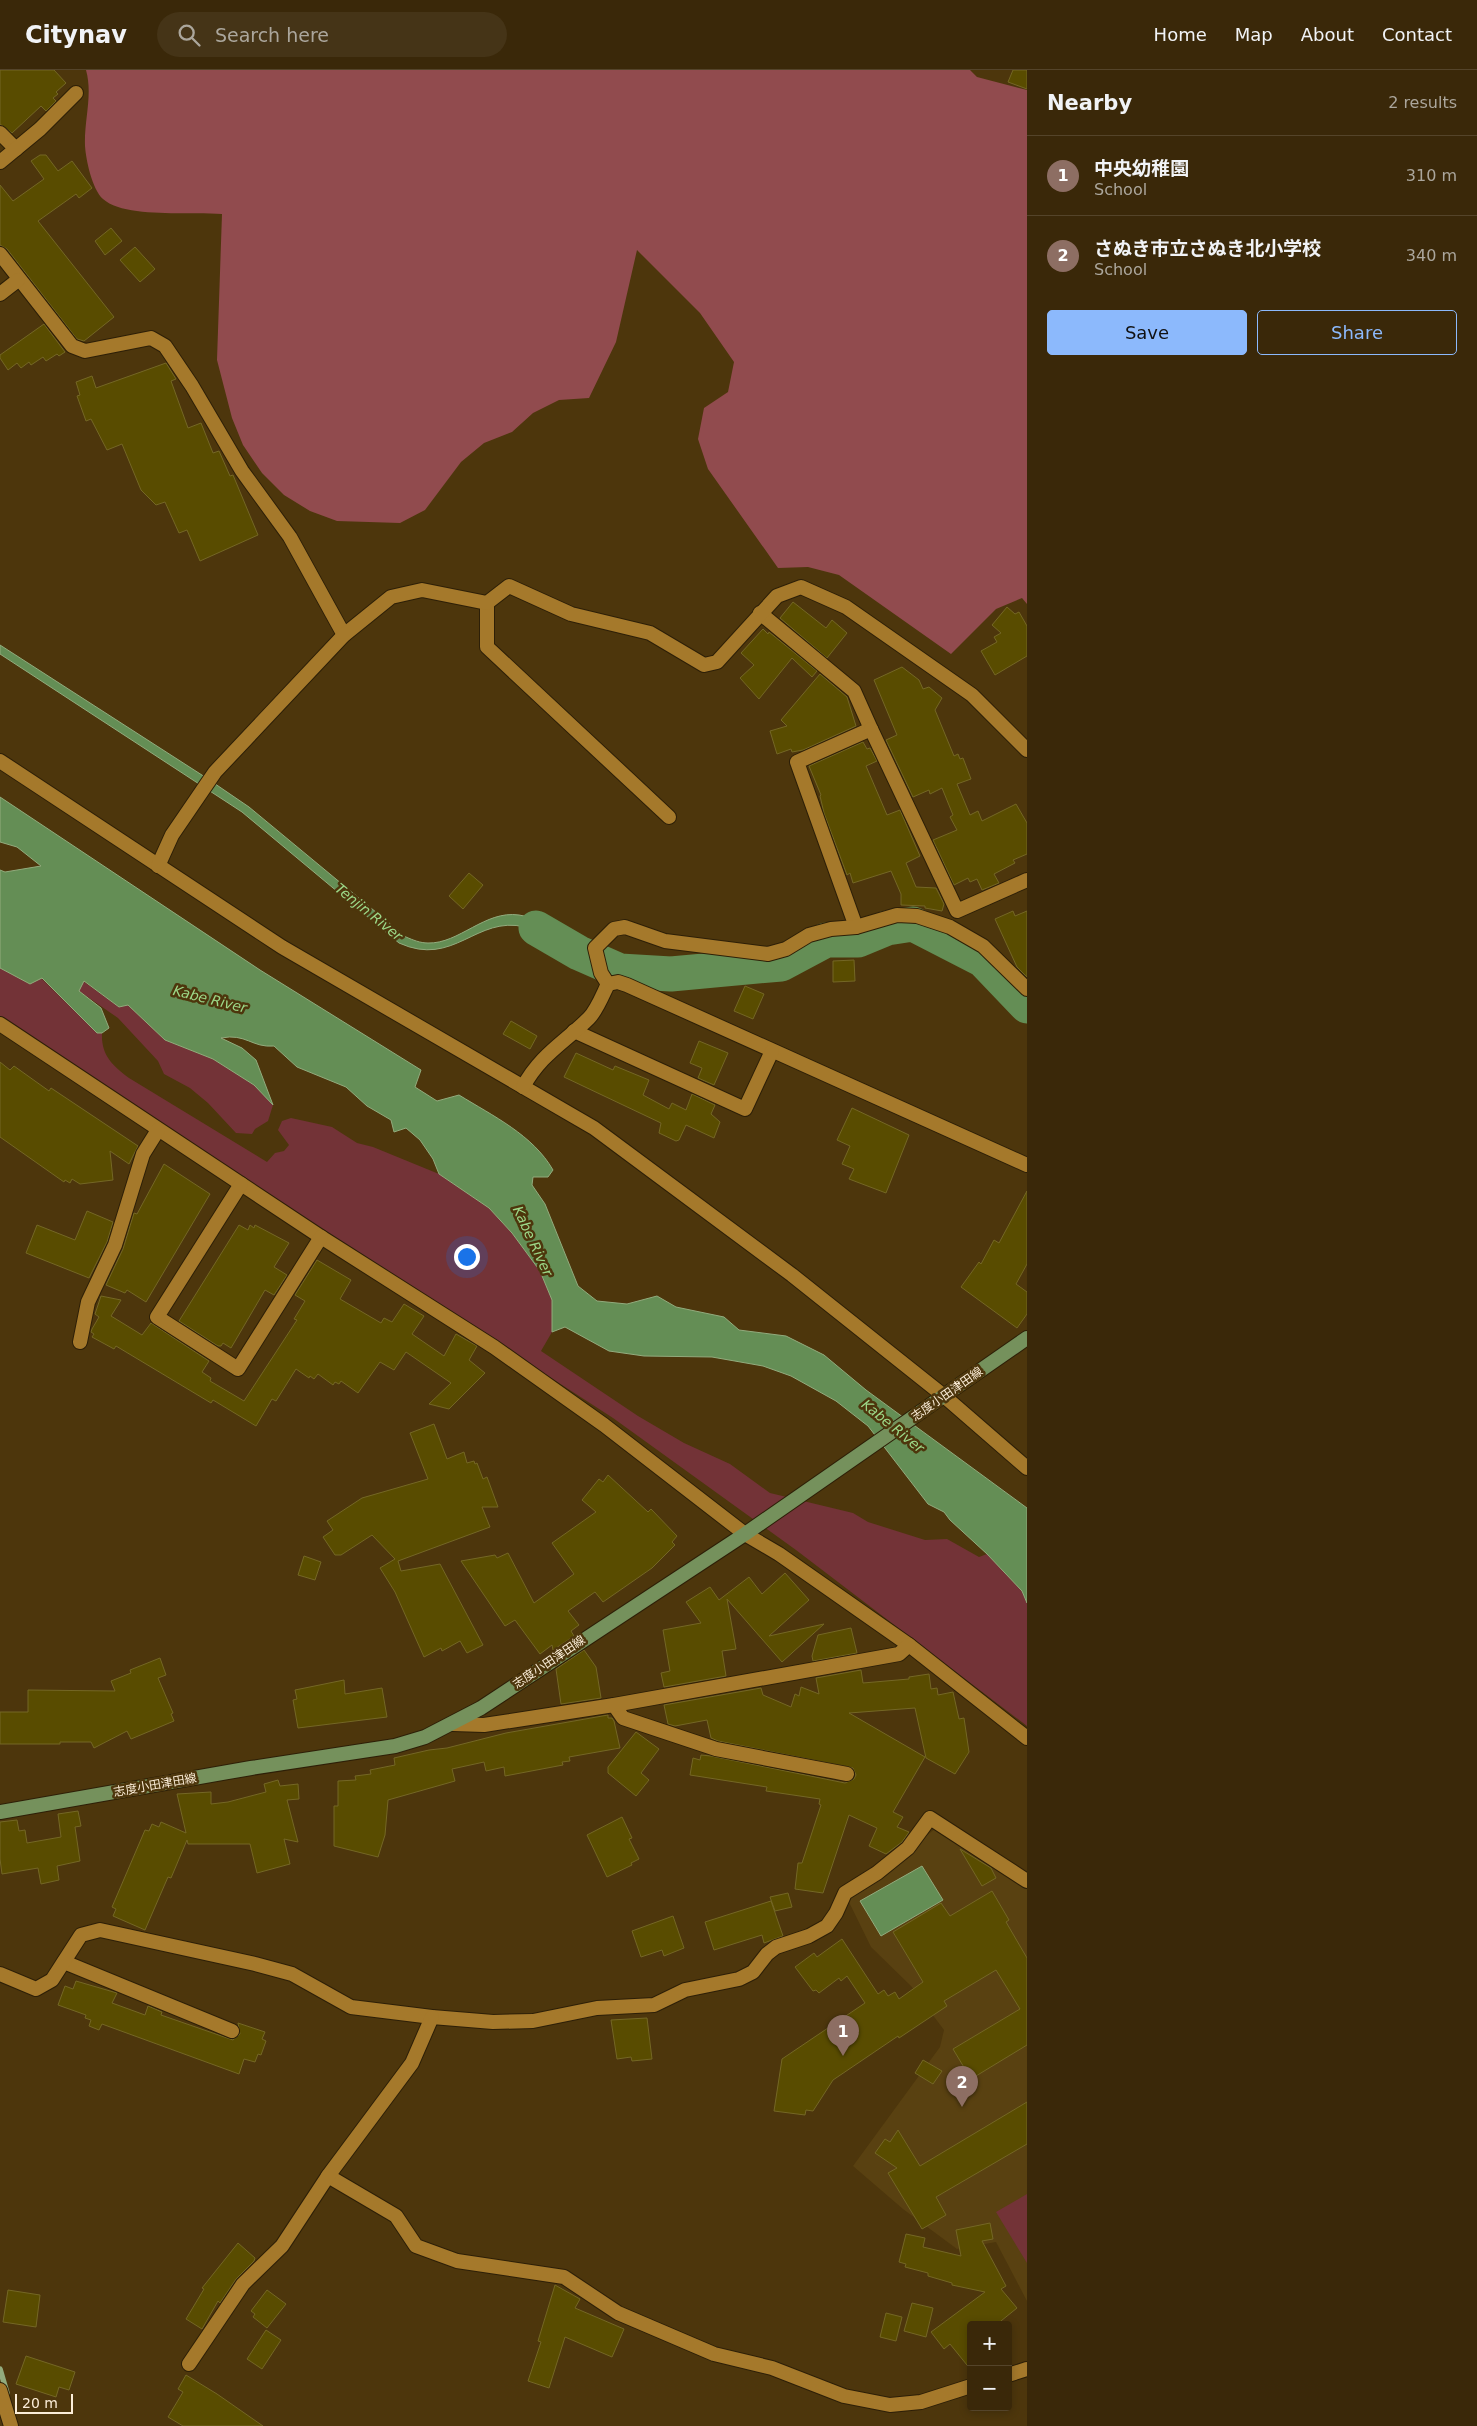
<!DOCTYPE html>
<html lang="en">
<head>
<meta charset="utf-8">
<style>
  body { margin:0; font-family:"DejaVu Sans","Noto Sans JP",sans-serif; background:#453417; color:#f1f3f6 }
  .controls { position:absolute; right:15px; bottom:15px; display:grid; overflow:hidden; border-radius:5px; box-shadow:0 2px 8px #0003 }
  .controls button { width:45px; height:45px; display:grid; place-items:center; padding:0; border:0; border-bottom:1px solid #54442a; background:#3a2809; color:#f1f3f6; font:25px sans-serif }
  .scale { position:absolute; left:15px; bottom:12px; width:58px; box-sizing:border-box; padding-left:5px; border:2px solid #fceed9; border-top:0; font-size:14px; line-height:18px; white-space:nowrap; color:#fceed9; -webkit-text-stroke:4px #4d360c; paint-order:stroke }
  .you { position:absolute; left:466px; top:1186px; width:18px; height:18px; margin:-12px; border:4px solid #fff; border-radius:50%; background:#1a73e8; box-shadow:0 0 0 8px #1a73e833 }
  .badge { display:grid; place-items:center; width:32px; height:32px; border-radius:50%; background:#8cb9fc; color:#fff; font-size:16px; font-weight:700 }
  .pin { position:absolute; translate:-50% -41px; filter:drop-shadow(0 1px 2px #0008) }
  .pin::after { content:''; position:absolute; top:26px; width:18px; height:15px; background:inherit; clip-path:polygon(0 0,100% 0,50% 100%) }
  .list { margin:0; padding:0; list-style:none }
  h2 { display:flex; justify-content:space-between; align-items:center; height:65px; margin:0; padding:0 20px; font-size:21px }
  h2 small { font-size:16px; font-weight:400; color:#aba69c }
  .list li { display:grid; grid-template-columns:32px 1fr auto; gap:15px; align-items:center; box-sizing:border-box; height:80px; padding:0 20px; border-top:1px solid #54442a }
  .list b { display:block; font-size:19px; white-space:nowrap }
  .list p { margin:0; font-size:16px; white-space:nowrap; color:#aba69c }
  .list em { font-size:16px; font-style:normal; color:#aba69c }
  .actions { display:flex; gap:10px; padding:15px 20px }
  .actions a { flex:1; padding:11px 0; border:1px solid #8cb9fc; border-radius:5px; text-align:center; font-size:18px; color:#8cb9fc }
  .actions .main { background:#8cb9fc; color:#111 }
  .icon { flex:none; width:28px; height:28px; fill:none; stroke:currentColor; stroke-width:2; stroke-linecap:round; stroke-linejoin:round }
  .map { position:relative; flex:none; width:1027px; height:2356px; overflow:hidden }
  header { display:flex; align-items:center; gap:30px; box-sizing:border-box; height:70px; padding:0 25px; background:#3a2809; border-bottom:1px solid #54442a }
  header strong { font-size:24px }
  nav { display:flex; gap:28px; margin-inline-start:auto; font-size:18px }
  .search { width:350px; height:45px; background:#453417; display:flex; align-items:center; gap:12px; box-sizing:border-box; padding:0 18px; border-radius:28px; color:#aba69c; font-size:19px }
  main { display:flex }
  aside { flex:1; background:#3a2809 }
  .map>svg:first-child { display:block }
</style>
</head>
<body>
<header>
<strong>Citynav</strong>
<div class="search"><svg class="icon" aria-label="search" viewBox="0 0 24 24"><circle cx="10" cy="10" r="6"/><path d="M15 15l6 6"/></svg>Search here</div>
<nav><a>Home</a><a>Map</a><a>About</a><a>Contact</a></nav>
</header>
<main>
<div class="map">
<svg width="1027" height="2356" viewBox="0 0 1027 2356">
  <rect width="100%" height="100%" fill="#4d360c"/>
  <polygon fill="#594111" points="935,1759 1027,1818 1027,2231 996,2172 957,2179 903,2139 853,2096 940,1977 944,1960 911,1916 871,1877 847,1828"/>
  <g fill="#733337">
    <path d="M0,898L30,914L41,908L97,963H102C101,985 112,995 129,1008L267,1092L275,1083L284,1081L289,1075L278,1060L282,1051L291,1048L332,1057L357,1073L373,1077L439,1104L489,1138L512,1163L540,1201L552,1230V1262L541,1281L638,1346L684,1373L730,1394L770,1423L853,1443L868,1452L925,1470L947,1469L979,1487L987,1484L1022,1521L1027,1533V1656L796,1480L613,1348L252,1114L0,946Z"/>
    <polygon points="83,911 119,937 128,935 165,970 213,989 254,1015 273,1035 268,1051 255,1059 252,1064 236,1063 208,1033 190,1018 164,1004 158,991 118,948 79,921"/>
    <polygon points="1027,2124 1027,2193 996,2142"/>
  </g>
  <path fill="#914b4e" d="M86,0H970L977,7L1027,20V534L1022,528L996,539L951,584L839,505L808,497L778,498L708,399L698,369L704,338L728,322L734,292L700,243L637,180L616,272L589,328L559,330L533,343L512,362L484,373L461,392L425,440L400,453L337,451L310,441L284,425L262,403L243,375L232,348L217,290L222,144C192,141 125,149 103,129C92,119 86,90 85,76C84,50 93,25 86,0Z"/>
  <g fill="#648e55" stroke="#92ab7d">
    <path d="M0,575L205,707L249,737L406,867C413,870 420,873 428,873C459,874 485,840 519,845C542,848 562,864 582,875L576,886C562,878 540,861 525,857C476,845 454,898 399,873L242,742L0,584Z"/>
    <path d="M0,727L260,900L421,1000L415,1017L437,1031L459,1025C493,1046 533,1065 553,1100L548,1107H533L532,1115L545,1134L578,1216L597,1231L627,1234L657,1226L676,1237L724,1247L739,1260L786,1266L824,1285L866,1320L1027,1438V1533L1022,1521L987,1484L950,1450L944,1442L928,1434L868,1356L836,1331L791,1306L763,1296L712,1287L644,1286L609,1281L565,1257L552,1262V1230L540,1201L512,1163L489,1138L439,1104L433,1089L420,1070L406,1058L394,1062L391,1050L367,1036L346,1017L297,997L274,976C252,978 246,963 221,968L242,978L256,990L273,1035L254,1015L213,989L165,970L128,935L119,937L84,911L79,921L101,938L109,958L102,963H97L42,908L30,914L0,898V800L5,802L41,796L17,777L0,772Z"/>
    <polygon points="922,1796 943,1830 881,1866 860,1831"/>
  </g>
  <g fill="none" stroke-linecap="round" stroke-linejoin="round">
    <polyline stroke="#92ab7d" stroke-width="5.5" points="0,2299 7,2323"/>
    <polyline stroke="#648e55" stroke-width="35" points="536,858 579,883 620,901 671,904 781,894 826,870 858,870 887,858 913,854 983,890 1027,936"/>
  </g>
  <g fill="#594c00" stroke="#746725">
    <polygon points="0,0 54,0 66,13 56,22 58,24 53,28 56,31 46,41 41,36 12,63 0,54"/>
    <polygon points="1013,0 1027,0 1027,19 1008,12"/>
    <polygon points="40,85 46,85 58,101 72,91 92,118 79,128 76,124 38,151 114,247 84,271 77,269 7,179 0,175 0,115 13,131 44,109 31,91"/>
    <polygon points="111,158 122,171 105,185 95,171"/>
    <polygon points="135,177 155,199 140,212 120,190"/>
    <polygon points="44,254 65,282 59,286 57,284 46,291 43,287 31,295 29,292 21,298 17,293 8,300 0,288 0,285"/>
    <polygon points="166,293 176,309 171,311 188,358 201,353 213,383 219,381 230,406 233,405 258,465 200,491 187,460 179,463 165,432 156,435 141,420 122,374 107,380 91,349 86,351 77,326 80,325 76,312 92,306 96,318"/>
    <polygon points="793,532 826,558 832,550 847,563 827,588 780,548"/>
    <polygon points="1007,537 1015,544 1019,542 1027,556 1027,586 995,605 981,581 997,572 994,567 1001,563 992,555"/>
    <polygon points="763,559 768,564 769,562 817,601 812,607 792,588 759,629 740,608 754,595 741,583"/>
    <polygon points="902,597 919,610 923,619 929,617 942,628 935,640 954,686 958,684 960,689 963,688 971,709 957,714 970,745 978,741 982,751 1016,734 1027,753 1027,784 1013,790 1015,793 994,804 999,813 982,820 977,809 970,812 968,808 954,815 933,770 957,760 950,747 953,745 942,718 930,724 929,720 913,727 886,670 897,665 874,610"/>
    <polygon points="820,604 847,627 856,656 803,680 792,682 791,679 777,684 770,661 787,656 781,650"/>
    <polygon points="863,672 867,679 870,678 877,691 866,696 887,745 900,740 920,786 906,793 916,817 936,818 944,834 942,841 925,838 925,836 901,835 901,824 891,801 853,813 850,803 847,805 824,743 820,726 821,725 809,696"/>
    <polygon points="469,803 483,815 463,839 449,826"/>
    <polygon points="1013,841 1015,846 1027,841 1027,907 1017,897 995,849"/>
    <polygon points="854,890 855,911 833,912 833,891"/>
    <polygon points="745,916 764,924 753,949 734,941"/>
    <polygon points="511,951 537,966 530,979 503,964"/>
    <polygon points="699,971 728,983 714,1015 698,1008 702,998 690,993"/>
    <polygon points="576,983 613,1000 615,996 649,1010 643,1025 669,1039 672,1033 686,1040 692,1024 715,1035 711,1044 720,1052 714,1068 686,1055 679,1070 676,1071 659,1063 661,1053 564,1007"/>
    <polygon points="0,992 10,1000 14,996 49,1021 51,1018 138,1076 129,1094 110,1081 113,1110 80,1114 72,1109 70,1113 65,1110 64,1112 0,1067"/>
    <polygon points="852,1038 909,1065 886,1123 849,1109 854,1099 842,1094 850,1076 837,1070"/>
    <polygon points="164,1094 210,1124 146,1232 127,1220 125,1223 106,1215 123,1179 134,1143 137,1144"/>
    <polygon points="1027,1121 1027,1194 1016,1214 1027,1222 1027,1244 1017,1258 961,1217 979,1192 981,1194 994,1170 999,1173"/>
    <polygon points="87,1141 113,1152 107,1172 89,1208 26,1183 37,1155 75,1170"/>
    <polygon points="239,1155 248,1160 250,1155 254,1158 255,1155 289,1173 274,1197 287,1205 274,1225 265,1220 231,1278 223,1273 221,1276 218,1276 179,1251"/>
    <polygon points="317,1190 351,1210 340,1229 381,1253 384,1248 392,1252 404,1234 424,1246 412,1264 444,1286 456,1264 477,1276 469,1290 485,1303 449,1339 429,1334 451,1313 406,1282 394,1300 380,1292 358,1323 341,1311 339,1314 335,1312 333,1315 318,1304 314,1309 310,1306 309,1308 296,1299 276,1331 272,1329 256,1356 213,1330 211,1333 116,1276 114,1279 92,1267 94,1264 91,1262 92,1259 99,1247 95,1244 101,1226 121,1230 111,1246 142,1265 151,1253 209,1291 202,1302 211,1308 210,1311 244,1331 297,1250 294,1249 305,1231 295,1225"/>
    <polygon points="434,1354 447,1389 464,1382 467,1393 474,1391 475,1394 477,1393 483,1409 487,1407 498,1437 482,1437 490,1457 398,1491 401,1501 440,1494 483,1575 467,1583 460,1571 442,1581 441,1578 424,1587 395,1522 380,1498 395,1489 372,1465 341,1485 335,1485 323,1467 333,1460 327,1451 362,1428 428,1409 410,1363"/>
    <polygon points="608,1405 648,1442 651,1439 677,1466 672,1472 675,1475 652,1498 603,1532 595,1522 568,1541 579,1555 571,1561 574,1566 553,1580 552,1575 540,1584 515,1550 505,1556 461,1491 495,1485 497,1488 508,1483 534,1533 574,1504 552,1473 596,1442 582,1430 599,1409 603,1412"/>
    <polygon points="304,1486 321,1492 315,1510 298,1505"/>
    <polygon points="785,1503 809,1530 769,1566 824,1554 782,1592 727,1529 736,1579 722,1581 726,1606 664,1617 661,1603 670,1601 663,1560 701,1553 686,1532 710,1517 719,1530 749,1507 762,1524"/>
    <polygon points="851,1558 857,1583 813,1591 812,1586 818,1565"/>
    <polygon points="584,1580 596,1597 601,1628 561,1634 556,1599"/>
    <polygon points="160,1588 166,1605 158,1608 173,1643 171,1644 174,1651 131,1669 127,1661 94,1678 91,1672 60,1672 60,1674 0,1674 0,1642 28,1642 28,1620 115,1621 111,1611 131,1603 130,1600"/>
    <polygon points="861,1600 863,1613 909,1609 909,1607 929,1604 931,1619 937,1618 938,1625 953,1622 959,1649 964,1648 969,1682 955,1704 926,1688 915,1638 849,1643 925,1687 893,1742 903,1747 897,1757 909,1762 902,1772 886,1784 869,1776 877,1758 849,1745 823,1823 795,1819 798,1793 802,1793 821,1735 819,1734 820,1729 766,1721 767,1717 690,1705 693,1688 700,1690 701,1685 711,1686 845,1713 854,1709 856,1705 853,1698 718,1671 711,1668 707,1650 675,1656 668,1654 664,1635 761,1618 763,1625 791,1637 795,1624 799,1626 801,1617 819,1624 816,1608"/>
    <polygon points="344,1610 345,1624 382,1618 387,1647 298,1658 293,1630 297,1629 295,1620"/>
    <polygon points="608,1645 608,1648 612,1648 614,1651 620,1678 569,1687 570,1691 562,1692 563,1695 505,1706 504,1697 486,1701 484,1692 452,1699 455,1711 388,1730 385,1765 378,1787 334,1776 334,1736 338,1736 338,1711 356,1710 355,1706 371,1704 370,1700 395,1695 394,1688 429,1680 447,1678 506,1663"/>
    <polygon points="636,1662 659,1679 641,1703 649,1710 636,1726 608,1703 608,1697"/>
    <polygon points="278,1710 280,1716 298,1714 299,1729 287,1730 298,1772 284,1769 290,1794 257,1803 250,1774 188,1774 187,1770 171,1808 168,1807 145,1860 113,1846 116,1839 112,1837 145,1760 149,1761 152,1754 159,1757 161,1752 186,1763 177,1724 211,1722 211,1734 228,1732 266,1722 264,1714"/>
    <polygon points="78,1741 81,1756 75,1757 80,1791 57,1796 59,1810 41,1814 38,1798 2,1804 0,1789 0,1752 17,1750 19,1761 25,1760 27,1773 61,1767 58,1744"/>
    <polygon points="622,1747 632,1768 629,1769 639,1789 631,1793 632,1795 607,1807 587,1765"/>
    <polygon points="960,1779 991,1798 996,1808 982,1816"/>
    <polygon points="992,1821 1009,1850 1006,1852 1027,1888 1027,1975 971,2009 953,1979 1020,1939 996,1900 944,1931 947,1936 899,1968 898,1966 833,2010 813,2041 806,2040 805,2045 774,2041 782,1989 865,1933 847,1906 841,1911 839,1908 819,1923 816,1920 813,1921 795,1897 814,1883 817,1887 842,1869 878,1924 884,1920 888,1926 895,1922 899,1929 923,1912 893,1862 941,1833 950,1846"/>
    <polygon points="788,1823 792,1837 775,1841 770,1827"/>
    <polygon points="771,1831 783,1866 764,1873 762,1865 714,1880 705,1852"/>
    <polygon points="673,1846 684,1878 664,1886 662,1880 641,1887 632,1861"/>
    <polygon points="76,1911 117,1923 112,1933 145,1945 148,1936 162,1942 161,1945 233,1970 240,1964 238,1953 265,1962 262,1969 266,1971 261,1985 258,1984 255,1992 244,1989 239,2004 102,1954 99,1960 89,1956 91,1950 85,1948 86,1945 58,1935 65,1916 73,1919"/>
    <polygon points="647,1948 652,1989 632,1991 631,1987 617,1989 611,1950"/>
    <polygon points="923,1990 942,2001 933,2014 915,2003"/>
    <polygon points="1027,2032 1027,2074 936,2127 946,2145 922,2159 888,2103 897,2098 875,2083 885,2069 890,2072 898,2060 920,2096"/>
    <polygon points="990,2153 993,2169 982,2171 1006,2216 1001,2219 1017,2238 996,2255 971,2255 971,2300 950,2274 944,2279 931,2262 985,2222 952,2215 952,2213 928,2206 928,2203 905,2197 906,2194 899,2192 906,2164 925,2168 923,2177 961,2186 956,2160"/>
    <polygon points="238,2173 255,2188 254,2191 236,2209 220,2233 218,2231 202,2259 186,2249 204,2219 202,2218"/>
    <polygon points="555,2215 580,2229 575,2238 624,2259 612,2287 565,2267 549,2318 528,2311 541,2272 538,2271"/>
    <polygon points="8,2220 40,2225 36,2257 3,2252"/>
    <polygon points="267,2220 286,2234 267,2258 253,2247 255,2244 251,2241"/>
    <polygon points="912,2233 933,2238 926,2267 904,2261"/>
    <polygon points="886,2243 902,2247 896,2271 880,2267"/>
    <polygon points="266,2260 281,2270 262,2299 247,2289"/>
    <polygon points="26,2286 75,2302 69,2320 59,2317 56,2327 16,2314"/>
    <polygon points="186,2305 217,2324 263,2356 183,2356 168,2347 183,2322 178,2319"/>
  </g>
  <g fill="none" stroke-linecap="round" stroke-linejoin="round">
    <defs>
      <g id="minor">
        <polyline points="0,63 16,79"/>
        <polyline points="0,92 40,59 76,23"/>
        <polyline points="0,184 72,276 85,281 151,268 165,276 192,316 242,401 290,467 344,565"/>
        <polyline points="0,224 18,210"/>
        <polyline points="487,533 487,577 669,747"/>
        <polyline points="760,543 854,621 871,659 797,692 856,857"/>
        <polyline points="871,659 957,841 1027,810"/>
        <polyline points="0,691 282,877 594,1058 792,1205 944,1326"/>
        <polyline points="158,796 172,765 215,702 344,565 391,527 422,520 487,533 509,516 571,544 650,563 704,595 717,592 777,526 801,517 846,537 972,625 1027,680"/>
        <polyline points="608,914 618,912 627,915 1027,1095"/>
        <polyline points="0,954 321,1167 494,1277 604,1355 745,1464 779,1484 909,1575 1027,1668"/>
        <polyline points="574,961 745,1039 772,981"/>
        <path d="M523,1017C541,984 564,973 589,948C597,940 603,924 608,914L601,903L595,878L614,859L625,857L665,871L768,884L786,879L809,865L831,859L856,857L897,845L917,846L950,857L983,876L1027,919"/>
        <polyline points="241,1114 157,1247 238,1299 321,1167"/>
        <polyline points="80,1272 88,1232 115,1175 143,1084 158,1060"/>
        <polyline points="614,1635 623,1648 716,1679 847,1704"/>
        <polyline points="453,1654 484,1655 614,1635 899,1584 909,1575"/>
        <polyline points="64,1892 232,1961"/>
        <polyline points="0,1904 36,1919 52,1910 81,1865 100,1860 255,1894 292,1904 351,1937 432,1947 493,1952 533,1951 597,1938 654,1935 685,1920 739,1909 753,1902 767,1884 776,1877 809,1866 827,1856 836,1843 845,1823 877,1803 908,1778 930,1748 1027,1811"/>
        <polyline points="328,2106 396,2146 416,2176 457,2191 564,2207 618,2243 714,2284 772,2298 844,2326 890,2335 921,2332 971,2316"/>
        <polyline points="189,2294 243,2214 282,2176 328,2106 412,1993 432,1947"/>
        <polyline points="1008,2305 1027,2299"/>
        <polyline points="0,2320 11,2356"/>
      </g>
      <polyline id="tertiary" points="944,1326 1027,1398"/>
      <polyline id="secondary" points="0,1742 251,1698 395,1676 425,1667 481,1638 745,1464 1027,1268"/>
    </defs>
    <use href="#minor" stroke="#2d1f07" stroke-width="16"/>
    <use href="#tertiary" stroke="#2d1f07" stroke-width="16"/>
    <use href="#secondary" stroke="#2d1f07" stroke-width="16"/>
    <use href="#minor" stroke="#a5792b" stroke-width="14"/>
    <use href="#tertiary" stroke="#a5792b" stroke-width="14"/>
    <use href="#secondary" stroke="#75915c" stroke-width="14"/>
  </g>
  <g text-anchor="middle" stroke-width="5" stroke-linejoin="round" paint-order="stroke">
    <g font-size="12" fill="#fceed9" stroke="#4d360c">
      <text transform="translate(947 1324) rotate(-35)" y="4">志度小田津田線</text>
      <text transform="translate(549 1592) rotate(-34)" y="4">志度小田津田線</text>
      <text transform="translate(155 1715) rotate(-10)" y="4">志度小田津田線</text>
    </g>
    <g font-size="14" font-style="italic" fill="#9cd888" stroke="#4d360c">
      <text transform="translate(369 842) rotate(39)" y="5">Tenjin River</text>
      <text transform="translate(210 929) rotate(14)" y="5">Kabe River</text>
      <text transform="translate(533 1171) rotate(65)" y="5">Kabe River</text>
      <text transform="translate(893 1356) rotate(39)" y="5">Kabe River</text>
    </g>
  </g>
</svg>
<div class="controls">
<button>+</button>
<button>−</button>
</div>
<div class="scale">20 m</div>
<div class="you"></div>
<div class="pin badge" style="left:843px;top:1986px;background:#8d6e63">1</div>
<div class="pin badge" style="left:962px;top:2037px;background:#8d6e63">2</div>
</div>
<aside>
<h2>Nearby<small>2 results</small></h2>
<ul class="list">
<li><span class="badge" style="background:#8d6e63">1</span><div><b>中央幼稚園</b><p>School</p></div><em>310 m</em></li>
<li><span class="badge" style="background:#8d6e63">2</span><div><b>さぬき市立さぬき北小学校</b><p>School</p></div><em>340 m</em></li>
</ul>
<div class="actions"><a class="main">Save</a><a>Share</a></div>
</aside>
</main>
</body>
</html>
